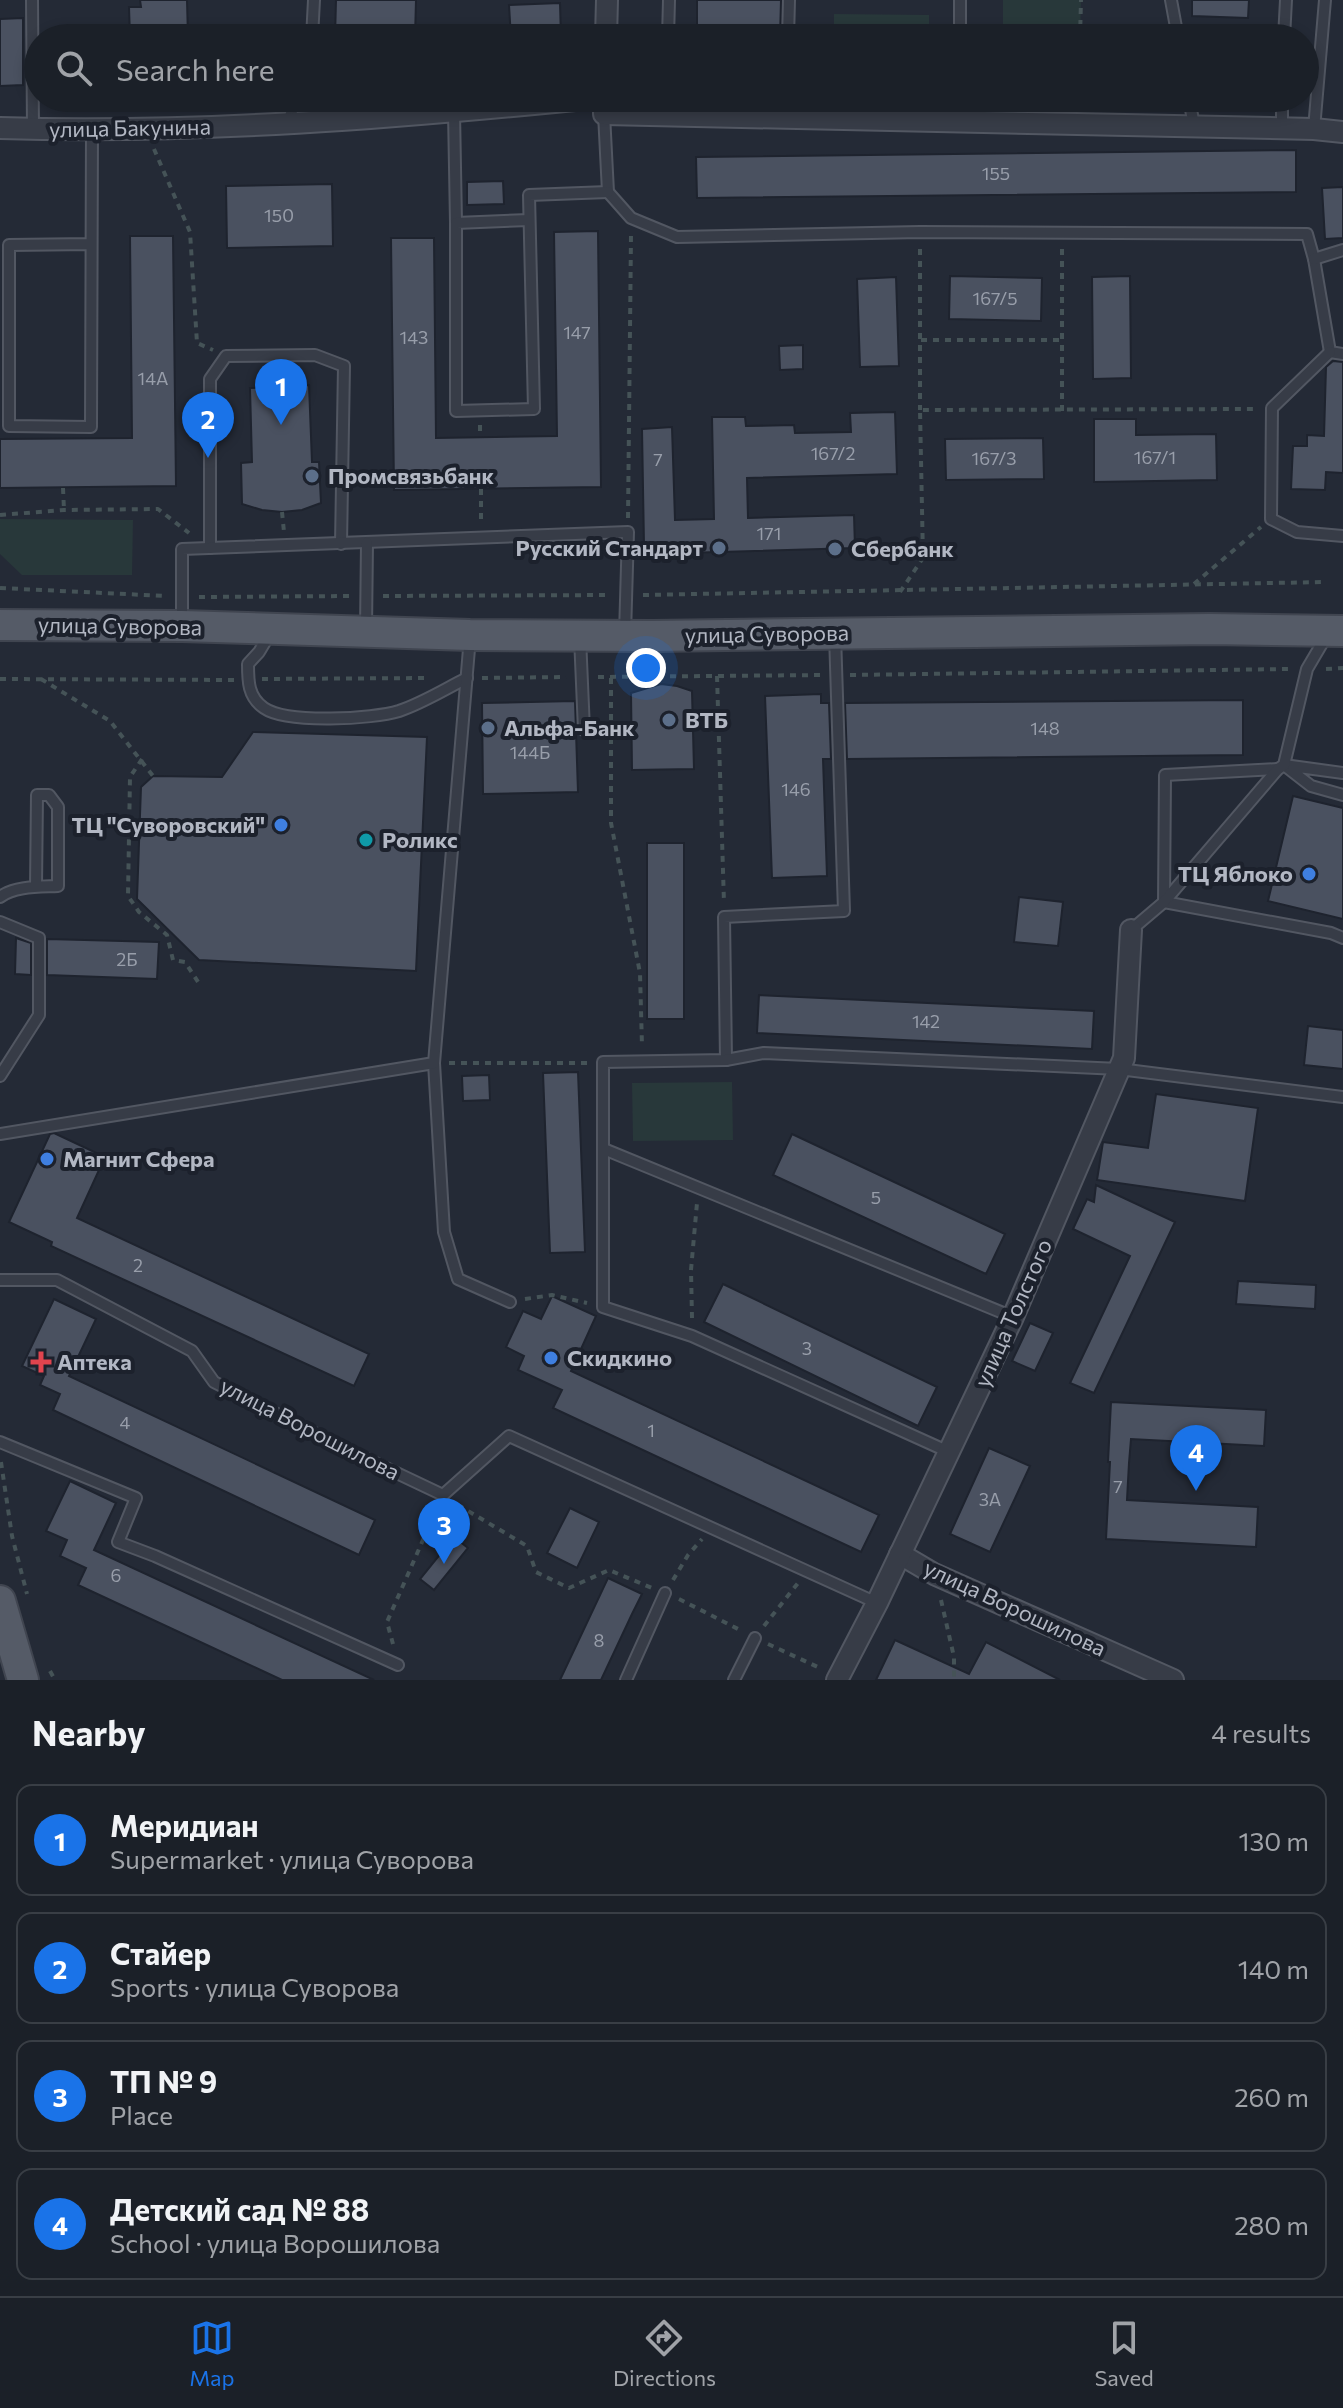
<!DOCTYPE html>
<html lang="en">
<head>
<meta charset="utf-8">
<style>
  body { margin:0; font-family:Commissioner,sans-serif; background:#282d34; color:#f1f3f6 }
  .you { position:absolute; left:646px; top:668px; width:28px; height:28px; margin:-20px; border:6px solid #fff; border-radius:50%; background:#1a73e8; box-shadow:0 0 0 12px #1a73e833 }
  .badge { display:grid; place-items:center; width:52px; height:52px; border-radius:50%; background:#1a73e8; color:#fff; font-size:26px; font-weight:700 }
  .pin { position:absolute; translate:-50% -66px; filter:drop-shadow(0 2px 4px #0008) }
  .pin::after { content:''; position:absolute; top:42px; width:28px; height:24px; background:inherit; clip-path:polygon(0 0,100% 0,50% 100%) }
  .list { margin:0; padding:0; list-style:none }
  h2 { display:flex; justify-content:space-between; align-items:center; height:104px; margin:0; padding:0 32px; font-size:34px }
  h2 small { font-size:26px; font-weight:400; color:#a0a3a8 }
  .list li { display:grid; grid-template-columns:52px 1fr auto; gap:24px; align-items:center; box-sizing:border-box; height:112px; margin:0 16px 16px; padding:0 16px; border:2px solid #393e45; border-radius:16px }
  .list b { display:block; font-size:30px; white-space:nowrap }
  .list p { margin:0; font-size:26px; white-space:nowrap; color:#a0a3a8 }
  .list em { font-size:26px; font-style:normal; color:#a0a3a8 }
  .icon { flex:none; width:44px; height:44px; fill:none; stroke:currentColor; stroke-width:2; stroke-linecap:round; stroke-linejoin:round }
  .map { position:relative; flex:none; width:1343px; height:1680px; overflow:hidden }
  .search { position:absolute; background:#1b2028; box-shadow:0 4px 12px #0003; left:24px; right:24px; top:24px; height:88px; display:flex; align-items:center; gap:20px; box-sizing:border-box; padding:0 28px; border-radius:44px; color:#a0a3a8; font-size:30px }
  .sheet { height:616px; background:#1b2028 }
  nav { display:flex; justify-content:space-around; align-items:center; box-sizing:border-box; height:112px; border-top:2px solid #393e45; background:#1b2028; font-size:22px; color:#a0a3a8 }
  nav a { display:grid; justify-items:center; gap:4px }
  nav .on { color:#1a73e8 }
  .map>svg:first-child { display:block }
</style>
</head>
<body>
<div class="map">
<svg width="1343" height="1680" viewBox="0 0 1343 1680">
  <rect width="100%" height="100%" fill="#242a36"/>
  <g fill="#28383a">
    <polygon points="1003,0 1081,0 1080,38 1003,38"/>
    <polygon points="834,14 929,15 929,38 834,38"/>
    <polygon points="0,519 133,520 132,575 22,575 0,554"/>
    <polygon points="732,1082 733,1140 633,1141 632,1083"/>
  </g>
  <g fill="#4a5160" stroke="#1e232e" stroke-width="2">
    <polygon points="140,0 187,0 188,38 130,38 129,7 141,7"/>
    <polygon points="336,0 416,0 415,38 335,38"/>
    <polygon points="697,0 781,0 780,38 697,38"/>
    <polygon points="1192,0 1249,0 1248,18 1192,16"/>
    <polygon points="560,3 561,38 511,38 509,5"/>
    <polygon points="23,18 23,85 0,86 0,19"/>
    <polygon points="1296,150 1296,192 697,198 696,157"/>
    <polygon points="503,181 504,204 467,205 467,182"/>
    <polygon points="332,184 333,246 227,248 226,186"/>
    <polygon points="1343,187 1343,238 1325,239 1322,188"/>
    <polygon points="598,231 601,487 394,490 391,238 434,238 436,438 557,436 554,232"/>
    <polygon points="130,236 173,236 176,486 0,488 0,439 132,438"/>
    <polygon points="950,276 1042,278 1041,321 949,319"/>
    <polygon points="1130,276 1131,378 1093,379 1092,277"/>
    <polygon points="896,277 899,366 860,367 857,279"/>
    <polygon points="803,345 803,369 780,370 779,346"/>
    <polygon points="1333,361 1343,362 1343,473 1326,472 1325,490 1291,489 1293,446 1307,446 1307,435 1324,436 1326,367"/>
    <polygon points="309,385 312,462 319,462 321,503 302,510 282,512 262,510 242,504 241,463 252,462 250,388"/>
    <polygon points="895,412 897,474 747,478 748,518 854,515 855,548 684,553 684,544 644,546 642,429 672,427 675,520 714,519 712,417 745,417 746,426 794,425 795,433 851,432 850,413"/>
    <polygon points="1094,419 1136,419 1136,435 1216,434 1217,480 1094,482"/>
    <polygon points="1043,438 1044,479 946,480 945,439"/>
    <polygon points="661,684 677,686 692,691 694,769 632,770 631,693"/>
    <polygon points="821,694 821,703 829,703 831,759 823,759 827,876 772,878 765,696"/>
    <polygon points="1243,700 1243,755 847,759 845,703"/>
    <polygon points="575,701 578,792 483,794 482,703"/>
    <polygon points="253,732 427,737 416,971 199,960 137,899 141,787 153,776 222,777"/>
    <polygon points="1293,796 1343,808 1343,919 1268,901"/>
    <rect x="647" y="843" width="37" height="176"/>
    <polygon points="1019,897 1063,902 1058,946 1014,942"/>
    <polygon points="16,938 31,943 31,975 15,974"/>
    <polygon points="47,939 159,942 157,979 47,975"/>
    <polygon points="759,995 1094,1011 1092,1049 757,1033"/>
    <polygon points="1308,1026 1343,1030 1343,1069 1304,1065"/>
    <polygon points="578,1072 585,1252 550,1253 543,1073"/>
    <polygon points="489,1075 490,1100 463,1101 462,1076"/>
    <polygon points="1156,1094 1258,1108 1245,1201 1097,1180 1103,1142 1148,1148"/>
    <polygon points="54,1133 105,1157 77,1218 369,1354 354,1386 51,1246 52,1242 9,1222 50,1134"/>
    <polygon points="792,1134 1005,1234 986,1274 773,1175"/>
    <polygon points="1096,1185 1175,1222 1094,1393 1070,1383 1130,1256 1073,1229 1087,1199 1094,1202"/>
    <polygon points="1238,1281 1316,1285 1315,1309 1236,1304"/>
    <polygon points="723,1284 937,1387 918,1426 704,1322"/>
    <polygon points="552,1296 596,1316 571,1371 879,1515 861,1552 553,1408 562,1390 518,1370 524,1356 506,1347 523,1311 541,1319"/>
    <polygon points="54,1299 96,1319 69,1376 375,1520 359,1555 53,1410 60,1394 40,1385 44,1376 22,1366"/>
    <polygon points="1030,1323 1053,1333 1035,1371 1012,1361"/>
    <polygon points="1111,1402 1266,1410 1264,1446 1131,1439 1129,1463 1127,1500 1258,1507 1256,1547 1106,1539 1110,1462 1108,1462"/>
    <polygon points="989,1448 1030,1466 990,1552 950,1534"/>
    <polygon points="70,1481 116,1503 94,1550 374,1680 282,1680 78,1585 86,1568 60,1556 67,1540 46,1531"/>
    <polygon points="570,1508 599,1522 577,1568 547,1553"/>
    <polygon points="454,1537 468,1548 434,1590 420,1579"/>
    <polygon points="608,1578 642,1594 632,1614 601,1680 560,1680"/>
    <polygon points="895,1640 969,1674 986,1642 1060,1680 876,1680"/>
  </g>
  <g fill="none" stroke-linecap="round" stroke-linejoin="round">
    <defs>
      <g id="service">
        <polyline points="32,0 33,129"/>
        <polyline points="1171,0 1178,38"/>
        <polyline points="312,38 314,0"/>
        <polyline points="668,38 669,0"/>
        <polyline points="788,38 789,0"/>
        <polyline points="960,38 960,0"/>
        <polyline points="1284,38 1286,0"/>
        <polyline points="1189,98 1194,126"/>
        <polyline points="454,112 456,223"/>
        <polyline points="604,114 608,192 631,218 677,237 920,232 1307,234 1314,259 1330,352 1343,354"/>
        <polyline points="959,122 959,98"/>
        <polyline points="287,124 297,98"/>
        <polyline points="1282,128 1282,98"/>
        <polyline points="1314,129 1325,0"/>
        <polyline points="529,220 456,223 456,411 534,409 529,195 608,192"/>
        <polyline points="91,244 9,245 9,426 91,427 92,129"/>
        <polyline points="1314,259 1343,250"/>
        <polyline points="1330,352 1272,408 1271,519 1297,532 1343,536"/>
        <polyline points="210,548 210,379 226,356 315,355 344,366 341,544"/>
        <polyline points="182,622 182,549 628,532 625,634"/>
        <polyline points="366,629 367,543"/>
        <path d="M271,632L259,652L248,664C248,681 248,697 264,708C287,724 373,719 399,711C423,703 445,689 467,678"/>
        <polyline points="580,637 584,730"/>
        <polyline points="1278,769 1165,775 1164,902 1331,933 1343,938"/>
        <polyline points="1343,773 1284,765 1311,786 1343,795"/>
        <path d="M0,897C15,886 39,887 58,886V807L49,795H37L36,887"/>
        <polyline points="0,922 39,938 39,1015 0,1076"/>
        <polyline points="1131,930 1164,902 1278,769 1284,765 1307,669 1327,635"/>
        <polyline points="726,1060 724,917 844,911 835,635"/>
        <polyline points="434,1063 444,1232 458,1279 510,1302"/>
        <polyline points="0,1134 434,1063 470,637"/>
        <polyline points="604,1149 1013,1317"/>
        <polyline points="0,1280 57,1280 192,1351 214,1382 344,1448 443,1495 509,1436 877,1603"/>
        <polyline points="0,1442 136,1498 118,1542 155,1556 398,1665"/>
        <polyline points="949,1452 692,1336 603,1307 603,1062 726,1060 764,1053 1119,1069 1343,1097"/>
        <polyline points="626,1680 665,1593"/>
        <polyline points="734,1680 755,1638"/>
      </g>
      <g id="minor">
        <polyline points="606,38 607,0"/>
        <polyline points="604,98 604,114 1314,129 1343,132"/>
        <path d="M0,128C199,134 397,118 595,98"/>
        <polyline points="900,1554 934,1574 1173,1680"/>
        <polyline points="837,1680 877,1603 1013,1317 1124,1058 1131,930"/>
      </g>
      <g id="primary">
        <polyline points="0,625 182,626 470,635 652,636 1210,629 1343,631"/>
        <polyline points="0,1601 23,1680"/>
      </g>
    </defs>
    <use href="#service" stroke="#525762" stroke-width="14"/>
    <use href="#minor" stroke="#525762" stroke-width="24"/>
    <use href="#primary" stroke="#404550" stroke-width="34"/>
    <g stroke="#455357" stroke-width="4" stroke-dasharray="6 6" stroke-linecap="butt">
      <polyline points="1080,38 1081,0"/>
      <polyline points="154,149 190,232 197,343 213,350"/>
      <polyline points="920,249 920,410"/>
      <polyline points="921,340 1062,340"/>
      <polyline points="1062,411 1062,249"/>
      <polyline points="480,425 480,437"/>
      <polyline points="63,488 64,510"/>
      <polyline points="481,489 481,522"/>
      <polyline points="282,512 284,532"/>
      <polyline points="0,515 64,510 158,509 189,533"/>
      <polyline points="628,518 631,235"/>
      <polyline points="1194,584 1261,527"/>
      <polyline points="0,588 166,596"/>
      <polyline points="900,592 923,558 920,410 1257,409"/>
      <polyline points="643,595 1324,582"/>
      <polyline points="383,596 610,595"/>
      <polyline points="199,597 350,596"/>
      <polyline points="1326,669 1343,668"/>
      <polyline points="850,675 1290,669"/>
      <polyline points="717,676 724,903"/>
      <polyline points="598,677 822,675"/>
      <polyline points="482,678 566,677"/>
      <polyline points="611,678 611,823 640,973 642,1046"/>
      <polyline points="0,679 234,680"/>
      <polyline points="41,679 110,721 153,776"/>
      <polyline points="262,679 430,678"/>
      <polyline points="142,759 130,777 128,896 139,912 167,935 173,960 185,962 200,985"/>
      <polyline points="449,1063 588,1063"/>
      <polyline points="525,1299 552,1295 587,1303"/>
      <polyline points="692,1318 691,1270 697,1203"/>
      <polyline points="1,1462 12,1536 27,1594"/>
      <polyline points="458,1505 527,1546 536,1572 569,1588 609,1570 652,1588"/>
      <polyline points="673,1580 688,1555 702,1539"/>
      <polyline points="679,1599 742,1631"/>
      <polyline points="941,1600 954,1657 954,1680"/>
      <polyline points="764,1626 798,1583"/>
      <polyline points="393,1644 387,1622 437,1508"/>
      <polyline points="768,1644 822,1669"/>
      <polyline points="50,1671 55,1680"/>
    </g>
    <use href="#service" stroke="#373c47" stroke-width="10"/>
    <use href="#minor" stroke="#373c47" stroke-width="20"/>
    <use href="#primary" stroke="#555b67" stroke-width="30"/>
  </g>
  <g fill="#5c6f8a" stroke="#1c212c" stroke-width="3">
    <circle cx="312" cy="476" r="8"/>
    <circle cx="719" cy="548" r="8"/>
    <circle cx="835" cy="549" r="8"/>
    <circle cx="669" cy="720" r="8"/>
    <circle cx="488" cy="728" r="8"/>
  </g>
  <g fill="#3f7fe0" stroke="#1c212c" stroke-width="3">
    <circle cx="281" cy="825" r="8"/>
    <circle cx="1309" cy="874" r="8"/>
    <circle cx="47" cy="1159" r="8"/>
    <circle cx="551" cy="1358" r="8"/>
  </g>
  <circle fill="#0f9aa8" stroke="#1c212c" stroke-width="3" cx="366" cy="840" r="8"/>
  <path fill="#e0444e" stroke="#1c212c" stroke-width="3" d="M37 1350h8v8h8v8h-8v8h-8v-8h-8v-8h8z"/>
  <g text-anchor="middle" stroke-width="8" stroke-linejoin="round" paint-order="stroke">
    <g font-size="18" fill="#989eaa">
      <text x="996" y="180">155</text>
      <text x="279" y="222">150</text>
      <text x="995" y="305">167/5</text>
      <text x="577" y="339">147</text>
      <text x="414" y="344">143</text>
      <text x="153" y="385">14А</text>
      <text x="833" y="460">167/2</text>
      <text x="1155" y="464">167/1</text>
      <text x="994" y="465">167/3</text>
      <text x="658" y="466">7</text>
      <text x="769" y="540">171</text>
      <text x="1045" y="735">148</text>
      <text x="530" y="759">144Б</text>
      <text x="796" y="796">146</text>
      <text x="127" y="966">2Б</text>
      <text x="926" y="1028">142</text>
      <text x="876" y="1204">5</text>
      <text x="138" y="1272">2</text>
      <text x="807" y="1355">3</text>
      <text x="125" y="1429">4</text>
      <text x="651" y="1437">1</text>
      <text x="1118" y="1493">7</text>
      <text x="990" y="1506">3А</text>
      <text x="116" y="1582">6</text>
      <text x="599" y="1647">8</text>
    </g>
    <g font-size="22" fill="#b2b7c3" stroke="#1c212c">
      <text transform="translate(130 128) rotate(-1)" y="8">улица Бакунина</text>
      <text transform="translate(120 626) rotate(1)" y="8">улица Суворова</text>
      <text transform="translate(767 634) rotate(-1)" y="8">улица Суворова</text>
      <text transform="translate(1013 1313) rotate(-66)" y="8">улица Толстого</text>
      <text transform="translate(310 1429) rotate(27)" y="8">улица Ворошилова</text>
      <text transform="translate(1015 1608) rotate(25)" y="8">улица Ворошилова</text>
    </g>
    <g font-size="22" font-weight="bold" fill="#b2b7c3" stroke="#1c212c" text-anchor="start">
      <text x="328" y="484">Промсвязьбанк</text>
      <text x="703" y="556" text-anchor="end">Русский Стандарт</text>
      <text x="851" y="557">Сбербанк</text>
      <text x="685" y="728">ВТБ</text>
      <text x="504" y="736">Альфа-Банк</text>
      <text x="265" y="833" text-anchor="end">ТЦ "Суворовский"</text>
      <text x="382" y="848">Роликс</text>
      <text x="1293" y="882" text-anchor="end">ТЦ Яблоко</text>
      <text x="63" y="1167">Магнит Сфера</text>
      <text x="567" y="1366">Скидкино</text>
      <text x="57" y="1370">Аптека</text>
    </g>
  </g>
</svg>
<div class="you"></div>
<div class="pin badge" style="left:281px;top:425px">1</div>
<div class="pin badge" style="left:208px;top:458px">2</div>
<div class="pin badge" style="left:444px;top:1564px">3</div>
<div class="pin badge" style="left:1196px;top:1491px">4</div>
<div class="search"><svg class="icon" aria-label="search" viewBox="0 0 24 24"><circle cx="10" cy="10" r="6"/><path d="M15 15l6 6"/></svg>Search here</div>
</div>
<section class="sheet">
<h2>Nearby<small>4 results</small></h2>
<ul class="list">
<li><span class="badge">1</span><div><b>Меридиан</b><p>Supermarket · улица Суворова</p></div><em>130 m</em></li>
<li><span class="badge">2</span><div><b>Стайер</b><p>Sports · улица Суворова</p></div><em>140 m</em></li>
<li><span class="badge">3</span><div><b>ТП № 9</b><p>Place</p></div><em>260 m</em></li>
<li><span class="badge">4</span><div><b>Детский сад № 88</b><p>School · улица Ворошилова</p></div><em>280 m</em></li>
</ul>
</section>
<nav>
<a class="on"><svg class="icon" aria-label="map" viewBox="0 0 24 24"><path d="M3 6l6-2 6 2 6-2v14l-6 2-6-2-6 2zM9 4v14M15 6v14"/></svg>Map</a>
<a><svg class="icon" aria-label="directions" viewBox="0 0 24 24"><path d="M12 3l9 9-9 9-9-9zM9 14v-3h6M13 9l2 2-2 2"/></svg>Directions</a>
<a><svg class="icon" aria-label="saved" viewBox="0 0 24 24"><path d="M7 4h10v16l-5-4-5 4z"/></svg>Saved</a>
</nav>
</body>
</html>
